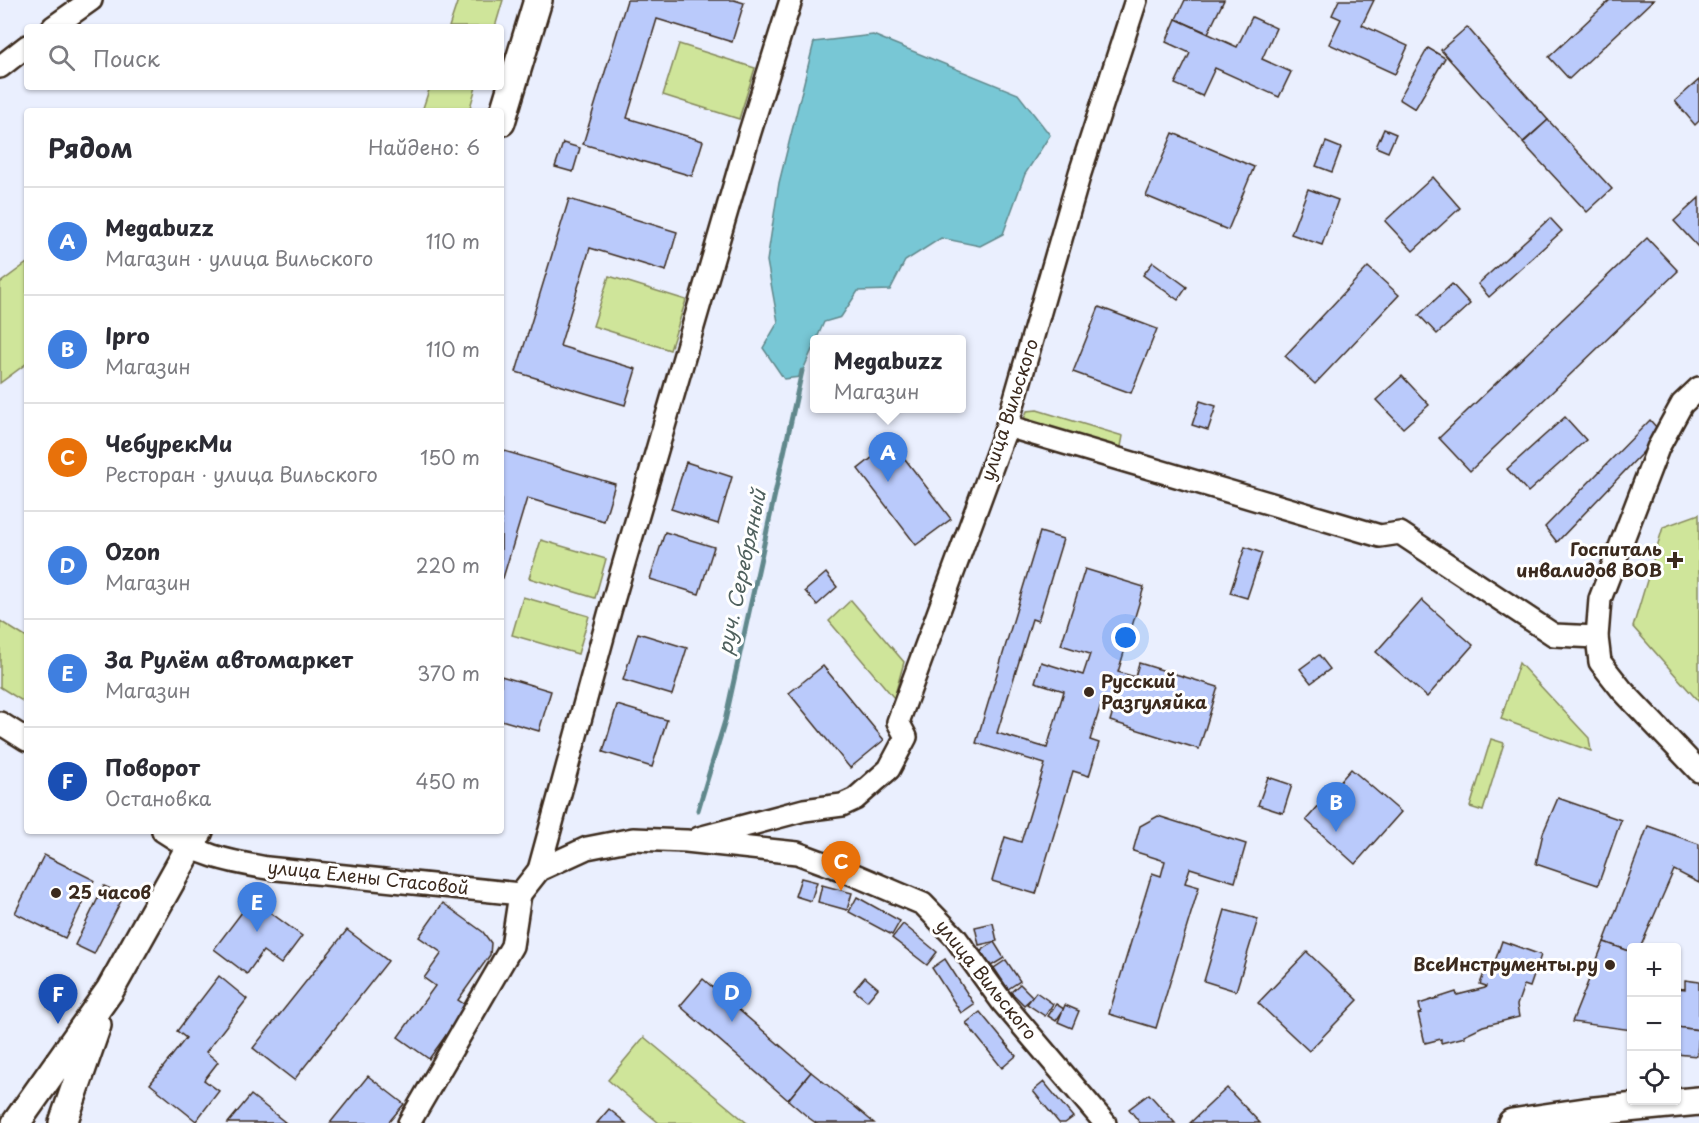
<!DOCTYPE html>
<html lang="ru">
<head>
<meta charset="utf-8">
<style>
  body { margin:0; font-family:"Playpen Sans",sans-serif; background:#f2f2f3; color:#2b2b33 }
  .controls { position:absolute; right:18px; bottom:18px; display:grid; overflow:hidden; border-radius:6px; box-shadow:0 2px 4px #0004 }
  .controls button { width:54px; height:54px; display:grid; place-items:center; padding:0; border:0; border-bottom:2px solid #e1e1e2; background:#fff; color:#2b2b33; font:30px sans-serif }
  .you { position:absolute; left:1126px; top:638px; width:21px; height:21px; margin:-15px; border:4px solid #fff; border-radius:50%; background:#1a73e8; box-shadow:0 0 0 9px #1a73e833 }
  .badge { display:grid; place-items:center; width:39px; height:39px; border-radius:50%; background:#0f766e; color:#fff; font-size:20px; font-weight:700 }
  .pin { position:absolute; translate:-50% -50px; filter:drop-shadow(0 2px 3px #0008) }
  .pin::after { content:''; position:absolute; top:32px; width:21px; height:18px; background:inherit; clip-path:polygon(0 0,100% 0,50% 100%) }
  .popup { position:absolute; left:810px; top:335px; width:156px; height:78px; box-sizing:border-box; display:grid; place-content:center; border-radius:6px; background:#fff; filter:drop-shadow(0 2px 4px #0005); font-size:20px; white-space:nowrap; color:#7c7c81 }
  .popup b { font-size:22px; color:#2b2b33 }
  .popup::after { content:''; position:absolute; left:50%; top:100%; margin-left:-12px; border:12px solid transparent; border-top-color:#fff }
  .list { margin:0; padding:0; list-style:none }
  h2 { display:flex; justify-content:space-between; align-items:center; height:78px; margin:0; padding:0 24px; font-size:26px }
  h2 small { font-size:20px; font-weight:400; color:#7c7c81 }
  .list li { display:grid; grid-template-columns:39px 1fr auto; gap:18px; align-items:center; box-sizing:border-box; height:108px; padding:0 24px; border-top:2px solid #e1e1e2 }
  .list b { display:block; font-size:22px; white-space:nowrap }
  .list p { margin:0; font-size:20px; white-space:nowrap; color:#7c7c81 }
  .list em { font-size:20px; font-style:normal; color:#7c7c81 }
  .icon { flex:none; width:33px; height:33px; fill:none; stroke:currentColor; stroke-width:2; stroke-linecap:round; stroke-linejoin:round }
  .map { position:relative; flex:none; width:1699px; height:1123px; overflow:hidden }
  .search { position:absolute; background:#fff; box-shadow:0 2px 4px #0004; left:24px; top:24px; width:480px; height:66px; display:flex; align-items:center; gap:15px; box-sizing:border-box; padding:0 21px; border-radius:6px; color:#7c7c81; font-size:22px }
  .panel { position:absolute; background:#fff; box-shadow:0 2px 4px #0004; left:24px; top:108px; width:480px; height:726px; border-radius:6px }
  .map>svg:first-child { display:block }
</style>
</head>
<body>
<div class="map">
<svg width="1699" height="1123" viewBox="0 0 1699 1123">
  <rect width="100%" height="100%" fill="#eaeffe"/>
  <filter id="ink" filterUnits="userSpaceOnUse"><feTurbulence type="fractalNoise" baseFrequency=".0167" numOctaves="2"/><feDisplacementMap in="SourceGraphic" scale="12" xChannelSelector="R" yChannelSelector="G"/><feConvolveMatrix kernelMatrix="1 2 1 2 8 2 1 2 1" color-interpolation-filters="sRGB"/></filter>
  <g filter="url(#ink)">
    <g fill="#cfe59a" stroke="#85885c" stroke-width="1.5">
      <polygon points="458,0 503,0 495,27 449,27"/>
      <polygon points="679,44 755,68 739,119 663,95"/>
      <polygon points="430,87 476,87 469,111 422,111"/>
      <polygon points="27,263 27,363 0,383 0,283"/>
      <polygon points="609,276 686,300 670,350 593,326"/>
      <polygon points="1037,410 1123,436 1120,452 1023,422 1027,411"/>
      <polygon points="1699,514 1699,702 1633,627 1663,527"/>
      <polygon points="541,540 606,559 595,598 529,578"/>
      <polygon points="523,597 589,616 578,654 512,635"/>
      <polygon points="851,600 904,662 894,698 829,621"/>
      <polygon points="0,621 27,638 27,704 0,687"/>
      <polygon points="1519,663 1589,738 1591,751 1501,719"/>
      <polygon points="1491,739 1504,743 1483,811 1470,807"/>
      <polygon points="644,1037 747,1123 659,1123 608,1080"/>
    </g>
    <polygon fill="#78c7d5" stroke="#60888c" stroke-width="1.5" points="873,35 1018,94 1050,135 1025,174 1003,234 980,246 941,238 905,261 890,290 858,291 841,317 824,322 800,377 784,379 763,348 778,322 767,261 779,183 814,42"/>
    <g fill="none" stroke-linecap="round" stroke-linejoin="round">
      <polyline stroke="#60888c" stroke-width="5" points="698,810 725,721 802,371"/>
    </g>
    <g fill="#bacafb" stroke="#3b2a1e" stroke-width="1.5">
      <polygon points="627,0 734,0 744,3 732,42 657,19 627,118 703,141 692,176 583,144"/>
      <polygon points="1185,0 1224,0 1208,33 1176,19"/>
      <polygon points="1339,0 1374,0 1362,25 1408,46 1395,74 1329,44 1341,19 1332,15"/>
      <polygon points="1610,0 1653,0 1569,79 1549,57"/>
      <polygon points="1252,17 1276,28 1262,59 1291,72 1279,97 1215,68 1202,96 1175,84 1190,53 1166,42 1176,19 1237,47"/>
      <polygon points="1467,27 1548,120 1523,142 1441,50"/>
      <polygon points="1428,48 1445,58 1415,109 1399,99"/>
      <polygon points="1699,80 1699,121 1695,125 1675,101"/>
      <polygon points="1548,120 1612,189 1587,212 1523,143"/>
      <polygon points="1384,129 1396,134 1388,152 1376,147"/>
      <polygon points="1173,133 1254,167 1228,230 1146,196"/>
      <polygon points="1326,142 1341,148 1332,172 1316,166"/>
      <polygon points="563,143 580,148 573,172 555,167"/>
      <polygon points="1433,177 1460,208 1413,251 1385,221"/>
      <polygon points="1308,189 1338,200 1322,245 1291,234"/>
      <polygon points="1699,198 1699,248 1674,221"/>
      <polygon points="569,199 677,232 666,271 590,248 560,346 636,369 625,405 516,372"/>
      <polygon points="1550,218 1562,231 1489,297 1478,284"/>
      <polygon points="1647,238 1678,271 1470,471 1439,438"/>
      <polygon points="1153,262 1187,287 1178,300 1143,275"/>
      <polygon points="1368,267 1399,295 1315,384 1285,356"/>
      <polygon points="1452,284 1470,304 1437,334 1419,315"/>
      <polygon points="1099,307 1157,329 1131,393 1073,372"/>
      <polygon points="1402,376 1429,405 1403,428 1376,400"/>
      <polygon points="1200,401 1216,406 1208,430 1192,425"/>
      <polygon points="1565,417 1586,440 1528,492 1507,469"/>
      <polygon points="1650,420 1657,428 1645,450 1557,542 1545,527"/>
      <polygon points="892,442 951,519 916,545 858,469"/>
      <polygon points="501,450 615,484 604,521 527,498 503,578 501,577"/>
      <polygon points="686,462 732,477 718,524 671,509"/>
      <polygon points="665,532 714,547 699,594 650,579"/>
      <polygon points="1040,532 1063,539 1038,621 1032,619 997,733 1047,748 1064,691 1035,682 1041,662 1083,675 1090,654 1061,645 1085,569 1144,587 1118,672 1135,677 1139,663 1218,687 1199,749 1110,721 1114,708 1101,704 1090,740 1099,743 1089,776 1073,771 1036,894 992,881 1005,837 1021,842 1045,764 976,743"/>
      <polygon points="1245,547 1262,553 1247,598 1230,593"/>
      <polygon points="826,573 837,587 817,605 805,591"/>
      <polygon points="1422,600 1473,645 1427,697 1376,652"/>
      <polygon points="638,633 687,648 672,695 623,680"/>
      <polygon points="1319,655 1330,669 1311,683 1300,669"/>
      <polygon points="823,666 884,740 850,768 789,693"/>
      <polygon points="501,676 551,691 539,731 501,720"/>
      <polygon points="617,705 667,720 652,767 603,752"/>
      <polygon points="1351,769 1401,812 1355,864 1306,820"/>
      <polygon points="1268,777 1292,785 1283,813 1258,805"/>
      <polygon points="1558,798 1621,820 1598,885 1536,864 1543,833"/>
      <polygon points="1158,816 1246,844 1235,882 1190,868 1185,883 1199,887 1156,1028 1109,1014 1152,873 1161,876 1165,861 1133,851 1140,826"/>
      <polygon points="1648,826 1699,844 1699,883 1674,870 1640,948 1632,948 1632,952 1604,942"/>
      <polygon points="44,855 94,880 65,938 15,913"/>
      <polygon points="801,878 817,882 811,901 795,896"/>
      <polygon points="822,885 852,893 847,910 818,902"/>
      <polygon points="104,886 124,895 94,954 75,945"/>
      <polygon points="857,897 900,921 892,935 849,912"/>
      <polygon points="252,899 302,936 281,964 263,951 247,974 214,949"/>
      <polygon points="443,903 483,932 491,943 490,955 458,1000 467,1006 429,1059 398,1037 435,986 424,978 442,953 419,937"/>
      <polygon points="1225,910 1258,919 1236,991 1204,981"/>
      <polygon points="993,923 997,941 979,945 975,927"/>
      <polygon points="903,924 937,952 927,965 892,938"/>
      <polygon points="347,930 388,961 294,1080 253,1048"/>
      <polygon points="1502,941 1541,955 1530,987 1524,985 1517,1005 1519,1017 1483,1026 1464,1035 1465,1037 1441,1043 1441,1039 1425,1043 1418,1014 1421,1013 1419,1004 1456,992 1457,995 1485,988 1486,986 1480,984 1486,968 1492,970"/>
      <polygon points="994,942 1004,958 991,966 981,951"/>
      <polygon points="1604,942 1632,952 1632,1030 1572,1022"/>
      <polygon points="1307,952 1358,1000 1309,1051 1258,1003"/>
      <polygon points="945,959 974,1004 961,1013 932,968"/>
      <polygon points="1006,960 1020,981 1008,989 994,968"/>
      <polygon points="219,976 247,999 206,1052 218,1062 204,1080 219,1091 196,1121 150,1084 186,1038 177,1031"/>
      <polygon points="865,977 878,988 867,1001 854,990"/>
      <polygon points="703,979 811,1072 788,1100 680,1006"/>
      <polygon points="1685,980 1699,982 1699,1030 1676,1027 1676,988 1685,989"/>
      <polygon points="1020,984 1033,997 1024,1005 1011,992"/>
      <polygon points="1036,992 1053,1004 1045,1016 1027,1004"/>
      <polygon points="1056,1004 1064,1009 1056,1021 1048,1016"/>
      <polygon points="1065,1005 1079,1011 1072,1028 1058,1022"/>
      <polygon points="980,1012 1016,1056 1002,1068 966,1023"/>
      <polygon points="1676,1027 1699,1030 1697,1056 1676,1054"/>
      <polygon points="811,1072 855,1107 874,1123 816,1123 809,1118 788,1100"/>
      <polygon points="368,1076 404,1104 388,1123 330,1123"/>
      <polygon points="1044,1082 1073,1117 1065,1123 1059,1123 1033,1091"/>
      <polygon points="1227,1088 1260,1123 1190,1123"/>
      <polygon points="1149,1094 1175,1123 1140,1123 1129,1109"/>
      <polygon points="251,1095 286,1123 228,1123"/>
      <polygon points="609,1109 626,1123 597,1123"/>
    </g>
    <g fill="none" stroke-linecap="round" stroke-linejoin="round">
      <defs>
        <g id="minor">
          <polyline points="53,27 91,0"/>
          <polyline points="0,67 27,46"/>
          <polyline points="1699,388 1682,404 1658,448 1600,599 1597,637 1600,662 1622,690 1699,771"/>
          <polyline points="1007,426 1380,536 1400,533 1554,635 1597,637"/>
          <polyline points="0,723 27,740"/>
          <path d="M163,831C198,855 226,861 267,868L520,894L539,870L587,848L633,839L686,841L797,853L843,870L923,904L955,937L1003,1003L1105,1123"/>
          <polyline points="699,838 804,810 842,805 855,799 889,769 906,737 898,722 1007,426 1080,173 1136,0"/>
          <polyline points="539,870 610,611 749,135 791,0"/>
          <polyline points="409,1123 512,946 520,894"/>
        </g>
        <g id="major">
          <polyline points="501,122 538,0"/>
          <polyline points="16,1123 110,990 199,831"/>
          <polyline points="63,1123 97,1025"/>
          <polyline points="1512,1123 1585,1112 1699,1101"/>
        </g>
      </defs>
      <use href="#minor" stroke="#3b2a1e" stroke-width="26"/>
      <use href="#major" stroke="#3b2a1e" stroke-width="32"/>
      <use href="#minor" stroke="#fff" stroke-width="21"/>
      <use href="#major" stroke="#fff" stroke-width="27"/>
    </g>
  </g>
  <g fill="#3b2a1e" stroke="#fff" stroke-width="2">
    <path d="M1672 551h6v6h6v6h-6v6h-6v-6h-6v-6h6z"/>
    <circle cx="1089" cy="692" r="6"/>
    <circle cx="56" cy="893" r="6"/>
    <circle cx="1610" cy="965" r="6"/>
  </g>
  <g text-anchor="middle" stroke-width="6" stroke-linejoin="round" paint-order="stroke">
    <g font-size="18" fill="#3b2a1e" stroke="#fff">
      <text transform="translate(1010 410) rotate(-72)" y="6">улица Вильского</text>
      <text transform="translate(368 878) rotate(6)" y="6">улица Елены Стасовой</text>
      <text transform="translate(986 980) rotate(51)" y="6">улица Вильского</text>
    </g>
    <g font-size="18" font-weight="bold" fill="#3b2a1e" stroke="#fff" text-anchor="end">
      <text x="1662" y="556">Госпиталь<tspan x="1662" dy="21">инвалидов ВОВ</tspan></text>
      <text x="1101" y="688" text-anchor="start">Русский<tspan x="1101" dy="21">Разгуляйка</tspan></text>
      <text x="68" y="899" text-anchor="start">25 часов</text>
      <text x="1598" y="971">ВсеИнструменты.ру</text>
    </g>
    <g font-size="20" font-style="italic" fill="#50615e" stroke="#fff">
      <text transform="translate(742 572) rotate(-78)" y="7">руч. Серебряный</text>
    </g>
  </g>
</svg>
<div class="controls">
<button>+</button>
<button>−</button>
<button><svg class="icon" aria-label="locate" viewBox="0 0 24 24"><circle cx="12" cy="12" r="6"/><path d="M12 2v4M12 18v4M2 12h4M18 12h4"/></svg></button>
</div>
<div class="you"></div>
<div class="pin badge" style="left:888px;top:482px;background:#3f7fe0">A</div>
<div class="popup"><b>Megabuzz</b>Магазин</div>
<div class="pin badge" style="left:1336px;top:832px;background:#3f7fe0">B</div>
<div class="pin badge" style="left:841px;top:891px;background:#e8710a">C</div>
<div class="pin badge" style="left:732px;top:1022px;background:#3f7fe0">D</div>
<div class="pin badge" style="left:257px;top:932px;background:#3f7fe0">E</div>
<div class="pin badge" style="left:58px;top:1024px;background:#1a4fb4">F</div>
<div class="search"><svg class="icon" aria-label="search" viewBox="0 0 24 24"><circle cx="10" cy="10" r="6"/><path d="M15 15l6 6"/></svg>Поиск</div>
<section class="panel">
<h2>Рядом<small>Найдено: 6</small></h2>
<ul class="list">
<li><span class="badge" style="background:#3f7fe0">A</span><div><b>Megabuzz</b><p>Магазин · улица Вильского</p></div><em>110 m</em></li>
<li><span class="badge" style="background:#3f7fe0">B</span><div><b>Ipro</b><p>Магазин</p></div><em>110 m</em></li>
<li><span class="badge" style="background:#e8710a">C</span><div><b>ЧебурекМи</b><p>Ресторан · улица Вильского</p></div><em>150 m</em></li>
<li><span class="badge" style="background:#3f7fe0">D</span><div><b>Ozon</b><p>Магазин</p></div><em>220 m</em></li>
<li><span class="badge" style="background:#3f7fe0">E</span><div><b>За Рулём автомаркет</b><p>Магазин</p></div><em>370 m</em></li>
<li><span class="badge" style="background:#1a4fb4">F</span><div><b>Поворот</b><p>Остановка</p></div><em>450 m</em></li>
</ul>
</section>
</div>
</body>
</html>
